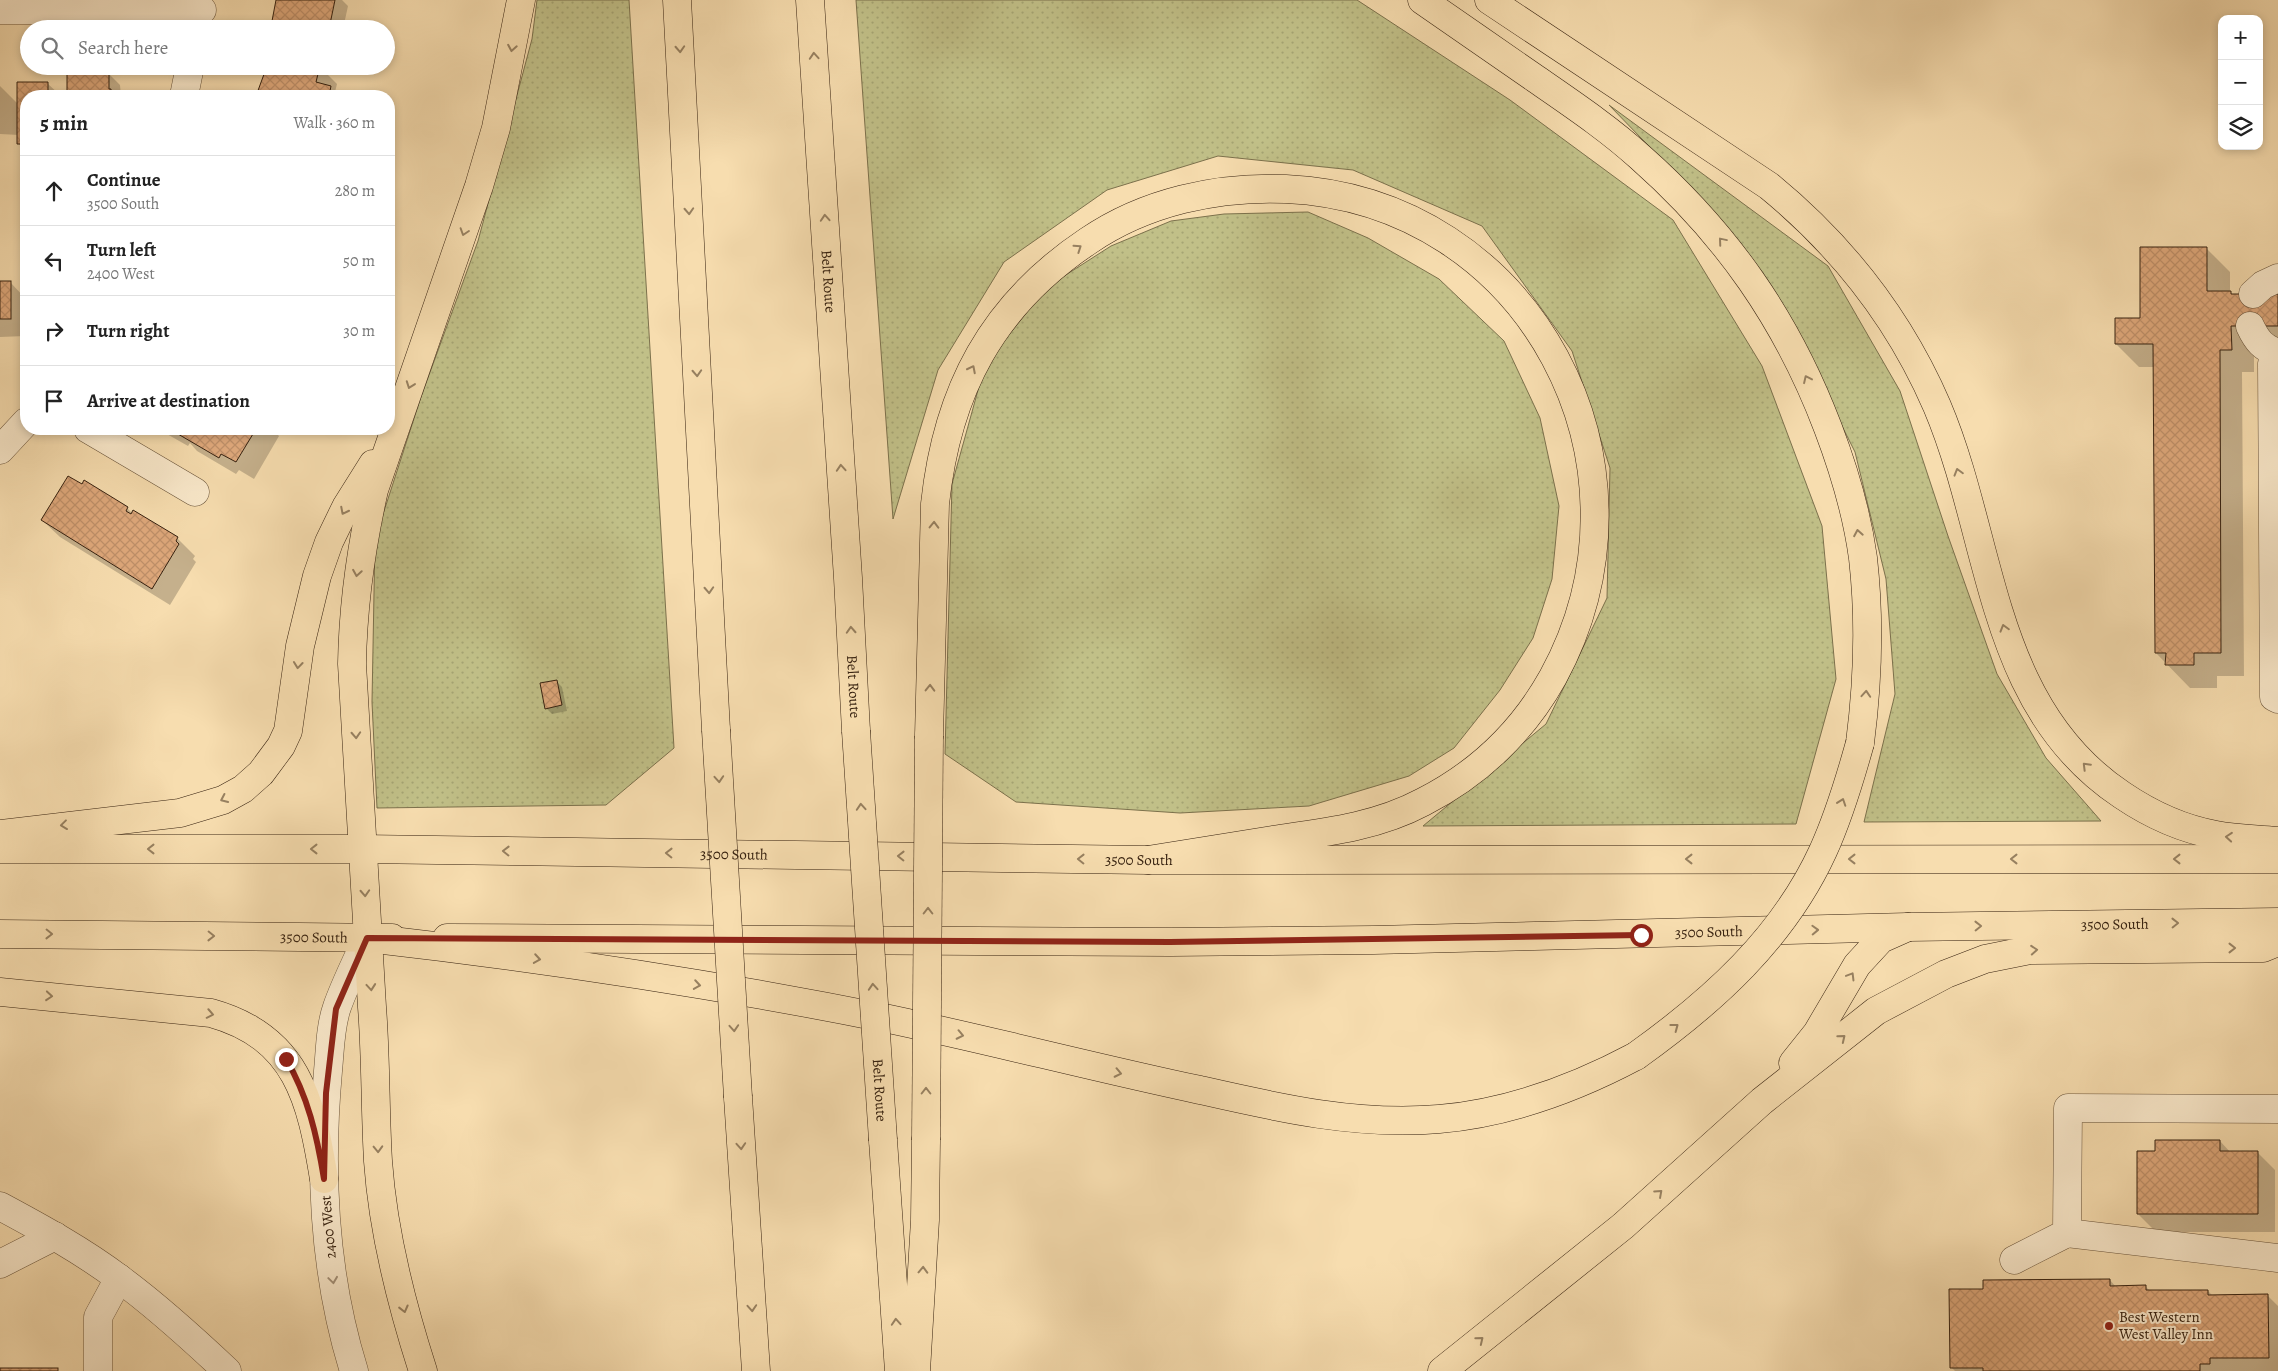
<!DOCTYPE html>
<html lang="en">
<head>
<meta charset="utf-8">
<style>
  body { margin:0; font-family:Alegreya,serif; background:#f6f6f6; color:#222 }
  .controls { position:absolute; right:15px; top:15px; display:grid; overflow:hidden; border-radius:10px; box-shadow:0 2px 8px #0003 }
  .controls button { width:45px; height:45px; display:grid; place-items:center; padding:0; border:0; border-bottom:1px solid #e0e0e0; background:#fff; color:#222; font:25px sans-serif }
  .stop { position:absolute; width:15px; height:15px; margin:-11px; border:4px solid #8f2418; border-radius:50%; background:#fff }
  .stop.end { background:#8f2418; border-color:#fff; box-shadow:0 1px 5px #0008 }
  .list { margin:0; padding:0; list-style:none }
  h2 { display:flex; justify-content:space-between; align-items:center; height:65px; margin:0; padding:0 20px; font-size:21px }
  h2 small { font-size:16px; font-weight:400; color:#767676 }
  .list li { display:grid; grid-template-columns:32px 1fr auto; gap:15px; align-items:center; box-sizing:border-box; height:70px; padding:0 20px; border-top:1px solid #e0e0e0 }
  .list b { display:block; font-size:19px; white-space:nowrap }
  .list p { margin:0; font-size:16px; white-space:nowrap; color:#767676 }
  .list em { font-size:16px; font-style:normal; color:#767676 }
  .icon { flex:none; width:28px; height:28px; fill:none; stroke:currentColor; stroke-width:2; stroke-linecap:round; stroke-linejoin:round }
  .map { position:relative; flex:none; width:2278px; height:1371px; overflow:hidden }
  .search { position:absolute; background:#fff; box-shadow:0 2px 8px #0003; left:20px; top:20px; width:375px; height:55px; display:flex; align-items:center; gap:12px; box-sizing:border-box; padding:0 18px; border-radius:28px; color:#767676; font-size:19px }
  .panel { position:absolute; background:#fff; box-shadow:0 2px 8px #0003; left:20px; top:90px; width:375px; height:345px; border-radius:20px }
  .map>svg:first-child { display:block }
</style>
</head>
<body>
<div class="map">
<svg width="2278" height="1371" viewBox="0 0 2278 1371">
  <defs>
    <pattern id="green-dots" width="8" height="8" patternUnits="userSpaceOnUse" patternTransform="scale(1.25)"><rect width="8" height="8" fill="#c1c088"/><path d="M2 2h.1M6 6h.1" fill="none" stroke="#a6a574" stroke-width="1.8" stroke-linecap="round"/></pattern>
    <pattern id="building-cross-hatch" width="8" height="8" patternUnits="userSpaceOnUse" patternTransform="scale(1.25)"><rect width="8" height="8" fill="#dda77a"/><path d="M0 0l8 8M0 8l8-8" fill="none" stroke="#be8f68"/></pattern>
  </defs>
  <rect width="100%" height="100%" fill="#f7ddaf"/>
  <filter id="stains"><feTurbulence type="fractalNoise" baseFrequency=".004" numOctaves="4"/><feColorMatrix values="0 0 0 0 .2 0 0 0 0 .09 0 0 0 0 .02 0 0 0 .5 -.17"/></filter>
  <radialGradient id="worn" r=".72"><stop offset=".6" stop-color="#630" stop-opacity="0"/><stop offset="1" stop-color="#630" stop-opacity=".3"/></radialGradient>
  <g fill="url(#green-dots)" stroke="#7c714c">
    <polygon points="537,0 629,0 674,748 606,805 377,808 372,702 375,539 421,397 478,241 532,39"/>
    <polygon points="856,0 1357,0 1510,100 1673,220 1762,366 1822,526 1836,679 1796,824 1423,826 1546,724 1607,598 1610,468 1572,351 1482,226 1353,170 1218,156 1107,190 1004,262 938,370 893,519"/>
    <polygon points="1609,105 1828,266 1900,391 1948,536 1997,674 2046,758 2101,821 1864,822 1895,694 1886,579 1855,452 1807,356 1752,258 1674,172"/>
    <polygon points="1308,212 1368,238 1439,279 1504,341 1540,418 1559,506 1552,579 1533,638 1500,690 1454,748 1409,776 1309,806 1180,813 1016,802 945,754 952,484 985,365 1047,287 1111,246 1171,221 1224,214"/>
  </g>
  <g fill="#0003">
    <polygon points="278,0 342,0 348,6 343,29 275,29 276,23 273,20"/>
    <polygon points="319,66 337,84 335,92 340,96 258,96 260,85"/>
    <polygon points="68,73 108,73 120,85 121,96 68,96"/>
    <polygon points="18,84 48,84 60,95 26,96 26,151 19,144 19,135 0,134 0,86 18,104"/>
    <polygon points="2207,249 2230,272 2230,292 2234,296 2278,296 2278,349 2254,349 2254,372 2242,372 2244,676 2217,676 2217,688 2190,688 2156,653 2154,367 2139,367 2116,344"/>
    <polygon points="0,282 10,282 26,299 26,336 0,337"/>
    <polygon points="158,429 272,429 279,436 254,479 239,470 236,474 197,451 190,443 188,446"/>
    <polygon points="127,508 132,513 177,538 195,556 193,559 196,562 170,605 60,537 42,520"/>
    <polygon points="556,681 562,687 567,711 552,714 546,708"/>
    <polygon points="2220,1141 2231,1153 2258,1153 2275,1170 2275,1232 2156,1232 2138,1214 2156,1153"/>
    <polygon points="2110,1280 2116,1287 2146,1287 2150,1291 2208,1291 2213,1296 2268,1296 2278,1306 2278,1371 1955,1371 1951,1367 1984,1291"/>
  </g>
  <g fill="url(#building-cross-hatch)" stroke="#372210">
    <polygon points="276,0 335,0 329,29 273,29 275,21 272,21"/>
    <polygon points="267,66 320,66 316,82 331,86 329,96 256,96"/>
    <polygon points="67,72 109,72 109,89 111,89 111,96 67,96"/>
    <polygon points="17,82 48,82 48,96 26,96 26,144 17,144"/>
    <polygon points="2140,247 2207,247 2207,291 2231,291 2231,294 2278,294 2278,326 2231,326 2232,350 2220,350 2221,653 2194,653 2194,665 2165,665 2166,653 2155,653 2153,344 2115,344 2115,318 2140,318"/>
    <rect x="0" y="281" width="11" height="38"/>
    <polygon points="178,429 256,429 236,462 221,454 219,458 178,434 180,430"/>
    <polygon points="68,476 82,484 84,480 128,507 126,511 131,514 133,510 178,537 176,541 179,544 152,589 41,520"/>
    <polygon points="557,680 562,705 545,709 540,683"/>
    <polygon points="2155,1140 2220,1140 2220,1151 2258,1151 2258,1214 2137,1214 2137,1151 2155,1151"/>
    <polygon points="2110,1279 2110,1286 2146,1285 2146,1290 2208,1290 2208,1295 2268,1294 2269,1358 2210,1358 2210,1364 2200,1364 2200,1371 1983,1371 1983,1368 1950,1368 1949,1289 1983,1289 1983,1280"/>
    <rect x="0" y="1368" width="58" height="3"/>
  </g>
  <g fill="none" stroke-linecap="round" stroke-linejoin="round">
    <defs>
      <g id="minor">
        <polyline points="0,10 202,10"/>
        <polyline points="184,96 190,66"/>
        <polyline points="2253,294 2263,285 2278,278"/>
        <path d="M2250,326C2257,341 2263,348 2278,353"/>
        <polyline points="2278,355 2272,363 2274,697 2278,699"/>
        <polyline points="88,429 195,492"/>
        <polyline points="0,450 26,422"/>
        <path d="M0,1206C41,1228 83,1251 120,1279C158,1307 193,1339 227,1371"/>
        <polyline points="2067,1233 2278,1258"/>
        <polyline points="2014,1260 2067,1233 2068,1108 2278,1109"/>
        <polyline points="0,1264 55,1236"/>
        <polyline points="98,1371 98,1317 119,1278"/>
        <path d="M354,1371C324,1275 319,1171 328,1071C330,1051 330,1027 337,1007C345,984 357,961 367,938"/>
      </g>
      <g id="major">
        <path id="s1" d="M0,849H362L1148,860L2278,859"/>
        <path id="s2" d="M0,934L392,938"/>
        <path id="s3" d="M447,938L1171,942L1374,940L1908,927L2278,922"/>
        <path d="M0,992L211,1013C297,1037 311,1099 324,1179"/>
      </g>
      <g id="highway">
        <polyline points="677,0 716,730"/>
        <path id="s4" d="M810,0L848,578L856,731"/>
        <path d="M1422,0C1460,26 1498,53 1536,79C1572,104 1608,128 1640,157C1727,234 1787,320 1828,428C1844,470 1857,514 1863,558C1870,620 1868,681 1860,743"/>
        <path d="M1489,0L1769,186C1842,246 1899,318 1937,406C1994,540 1988,706 2122,795C2150,814 2183,829 2216,835C2236,839 2258,839 2278,841"/>
        <path d="M929,736L935,504C947,391 992,305 1088,241C1145,202 1217,186 1286,189C1531,200 1669,465 1553,677C1523,731 1478,774 1423,802C1378,826 1329,832 1279,839C1235,846 1192,853 1148,860"/>
        <polyline points="0,834 180,813 223,800 243,789 261,773 281,746 288,731 300,646 317,576 329,542 346,507 373,464"/>
        <path d="M367,938C542,958 716,984 889,1019C993,1041 1096,1068 1200,1090C1279,1108 1357,1126 1439,1119C1509,1113 1574,1089 1636,1056"/>
        <polyline points="1793,1063 1817,1033 1857,965 1881,939 1908,927"/>
        <polyline points="738,1097 756,1371"/>
        <polyline points="883,1140 899,1371"/>
        <path d="M423,1371C401,1303 383,1233 378,1161C375,1110 376,1058 372,1007C365,892 358,778 352,664C353,604 361,548 374,490L479,186L496,128L521,0"/>
        <polyline points="916,1371 925,1220 926,1140"/>
        <polyline points="1442,1371 1623,1226 1762,1101 1876,1011 1946,974 1985,959 2030,950 2263,948 2278,942"/>
      </g>
    </defs>
    <use href="#minor" stroke="#675138" stroke-width="29"/>
    <use href="#major" stroke="#372210" stroke-width="29"/>
    <use href="#highway" stroke="#372210" stroke-width="29"/>
    <use href="#minor" stroke="#fae9cb" stroke-width="28"/>
    <use href="#major" stroke="#f7ddaf" stroke-width="28"/>
    <use href="#highway" stroke="#f7ddaf" stroke-width="28"/>
    <defs>
      <g id="highway-bridge">
        <polyline points="716,730 738,1097"/>
        <path id="s5" d="M856,731L883,1140"/>
        <path d="M1636,1056C1713,1001 1783,938 1823,851C1839,816 1850,779 1860,743"/>
        <polyline points="926,1140 929,736"/>
      </g>
    </defs>
    <use href="#highway-bridge" stroke="#372210" stroke-width="29" stroke-linecap="butt"/>
    <use href="#highway-bridge" stroke="#f7ddaf" stroke-width="28"/>
  </g>
  <defs><path id="oneway-chevron" d="M-2-3.5L2.5 0L-2 3.5" fill="none" stroke-width="1.6" stroke-linecap="round" stroke-linejoin="round" transform="scale(1.25)"/></defs>
  <g stroke="#978060">
    <use href="#oneway-chevron" transform="translate(512 48) rotate(100)"/>
    <use href="#oneway-chevron" transform="translate(680 49) rotate(87)"/>
    <use href="#oneway-chevron" transform="translate(814 56) rotate(-94)"/>
    <use href="#oneway-chevron" transform="translate(689 211) rotate(87)"/>
    <use href="#oneway-chevron" transform="translate(825 218) rotate(-94)"/>
    <use href="#oneway-chevron" transform="translate(464 232) rotate(108)"/>
    <use href="#oneway-chevron" transform="translate(1722 241) rotate(-130)"/>
    <use href="#oneway-chevron" transform="translate(1078 248) rotate(-34)"/>
    <use href="#oneway-chevron" transform="translate(972 369) rotate(-63)"/>
    <use href="#oneway-chevron" transform="translate(697 373) rotate(87)"/>
    <use href="#oneway-chevron" transform="translate(1807 379) rotate(-115)"/>
    <use href="#oneway-chevron" transform="translate(410 385) rotate(110)"/>
    <use href="#oneway-chevron" transform="translate(841 468) rotate(-94)"/>
    <use href="#oneway-chevron" transform="translate(1958 472) rotate(-106)"/>
    <use href="#oneway-chevron" transform="translate(344 511) rotate(117)"/>
    <use href="#oneway-chevron" transform="translate(934 525) rotate(-89)"/>
    <use href="#oneway-chevron" transform="translate(1858 533) rotate(-100)"/>
    <use href="#oneway-chevron" transform="translate(357 573) rotate(99)"/>
    <use href="#oneway-chevron" transform="translate(709 590) rotate(87)"/>
    <use href="#oneway-chevron" transform="translate(2004 628) rotate(-106)"/>
    <use href="#oneway-chevron" transform="translate(851 630) rotate(-93)"/>
    <use href="#oneway-chevron" transform="translate(298 665) rotate(96)"/>
    <use href="#oneway-chevron" transform="translate(930 688) rotate(-89)"/>
    <use href="#oneway-chevron" transform="translate(1866 694) rotate(-86)"/>
    <use href="#oneway-chevron" transform="translate(356 735) rotate(87)"/>
    <use href="#oneway-chevron" transform="translate(2086 766) rotate(-135)"/>
    <use href="#oneway-chevron" transform="translate(719 779) rotate(86)"/>
    <use href="#oneway-chevron" transform="translate(224 799) rotate(155)"/>
    <use href="#oneway-chevron" transform="translate(1842 802) rotate(-71)"/>
    <use href="#oneway-chevron" transform="translate(861 807) rotate(-94)"/>
    <use href="#oneway-chevron" transform="translate(64 825) rotate(173)"/>
    <use href="#oneway-chevron" transform="translate(2229 837) rotate(-175)"/>
    <use href="#oneway-chevron" transform="translate(151 849) rotate(180)"/>
    <use href="#oneway-chevron" transform="translate(314 849) rotate(180)"/>
    <use href="#oneway-chevron" transform="translate(506 851) rotate(-179)"/>
    <use href="#oneway-chevron" transform="translate(669 853) rotate(-179)"/>
    <use href="#oneway-chevron" transform="translate(901 856) rotate(-179)"/>
    <use href="#oneway-chevron" transform="translate(1081 859) rotate(-179)"/>
    <use href="#oneway-chevron" transform="translate(1689 859) rotate(180)"/>
    <use href="#oneway-chevron" transform="translate(1852 859) rotate(180)"/>
    <use href="#oneway-chevron" transform="translate(2014 859) rotate(180)"/>
    <use href="#oneway-chevron" transform="translate(2177 859) rotate(180)"/>
    <use href="#oneway-chevron" transform="translate(365 893) rotate(87)"/>
    <use href="#oneway-chevron" transform="translate(928 911) rotate(-90)"/>
    <use href="#oneway-chevron" transform="translate(2175 923) rotate(-1)"/>
    <use href="#oneway-chevron" transform="translate(1978 926) rotate(-1)"/>
    <use href="#oneway-chevron" transform="translate(1815 930) rotate(-2)"/>
    <use href="#oneway-chevron" transform="translate(49 934) rotate(1)"/>
    <use href="#oneway-chevron" transform="translate(211 936) rotate(1)"/>
    <use href="#oneway-chevron" transform="translate(2232 948)"/>
    <use href="#oneway-chevron" transform="translate(2034 950) rotate(-4)"/>
    <use href="#oneway-chevron" transform="translate(537 959) rotate(9)"/>
    <use href="#oneway-chevron" transform="translate(1851 976) rotate(-59)"/>
    <use href="#oneway-chevron" transform="translate(697 985) rotate(9)"/>
    <use href="#oneway-chevron" transform="translate(371 987) rotate(85)"/>
    <use href="#oneway-chevron" transform="translate(873 987) rotate(-94)"/>
    <use href="#oneway-chevron" transform="translate(49 996) rotate(5)"/>
    <use href="#oneway-chevron" transform="translate(210 1014) rotate(11)"/>
    <use href="#oneway-chevron" transform="translate(1675 1027) rotate(-37)"/>
    <use href="#oneway-chevron" transform="translate(734 1028) rotate(86)"/>
    <use href="#oneway-chevron" transform="translate(960 1035) rotate(12)"/>
    <use href="#oneway-chevron" transform="translate(1842 1038) rotate(-39)"/>
    <use href="#oneway-chevron" transform="translate(1118 1073) rotate(12)"/>
    <use href="#oneway-chevron" transform="translate(926 1091) rotate(-90)"/>
    <use href="#oneway-chevron" transform="translate(741 1146) rotate(86)"/>
    <use href="#oneway-chevron" transform="translate(378 1149) rotate(88)"/>
    <use href="#oneway-chevron" transform="translate(1659 1193) rotate(-42)"/>
    <use href="#oneway-chevron" transform="translate(923 1270) rotate(-88)"/>
    <use href="#oneway-chevron" transform="translate(752 1308) rotate(86)"/>
    <use href="#oneway-chevron" transform="translate(404 1309) rotate(76)"/>
    <use href="#oneway-chevron" transform="translate(896 1322) rotate(-94)"/>
    <use href="#oneway-chevron" transform="translate(1480 1340) rotate(-39)"/>
  </g>
  <use stroke="#a28f77" href="#oneway-chevron" transform="translate(333 1280) rotate(82)"/>
  <g fill="none" stroke-linecap="round" stroke-linejoin="round">
    <path stroke="#8f2418" stroke-width="6" d="M286,1059C308,1096 317,1136 324,1179L326,1093L336,1009L367,938L1170,942L1641,935"/>
  </g>
  <circle fill="#8f2418" stroke="#fae9cb" stroke-width="2" cx="2109" cy="1326" r="5"/>
  <g text-anchor="middle" stroke-width="4" stroke-linejoin="round" paint-order="stroke">
    <g font-size="15" fill="#372210" stroke="#fae9cb">
      <text dy="5" stroke="none"><textPath href="#s4" startOffset="282">Belt Route</textPath></text>
      <text dy="5" stroke="none"><textPath href="#s4" startOffset="688">Belt Route</textPath></text>
      <text dy="5" stroke="none"><textPath href="#s1" startOffset="734">3500 South</textPath></text>
      <text dy="5" stroke="none"><textPath href="#s1" startOffset="1139">3500 South</textPath></text>
      <text dy="5" stroke="none"><textPath href="#s3" startOffset="1668">3500 South</textPath></text>
      <text dy="5" stroke="none"><textPath href="#s3" startOffset="1262">3500 South</textPath></text>
      <text dy="5" stroke="none"><textPath href="#s2" startOffset="314">3500 South</textPath></text>
      <text dy="5" stroke="none"><textPath href="#s5" startOffset="360">Belt Route</textPath></text>
      <text transform="translate(328 1227) rotate(-95)" y="5">2400 West</text>
    </g>
    <g font-size="15" fill="#372210" stroke="#fae9cb" text-anchor="start">
      <text x="2119" y="1322">Best Western<tspan x="2119" dy="17">West Valley Inn</tspan></text>
    </g>
  </g>
  <rect width="100%" height="100%" filter="url(#stains)"/>
  <rect width="100%" height="100%" fill="url(#worn)"/>
</svg>
<div class="controls">
<button>+</button>
<button>−</button>
<button><svg class="icon" aria-label="layers" viewBox="0 0 24 24"><path d="M12 4l9 5-9 5-9-5zM3 14l9 5 9-5"/></svg></button>
</div>
<div class="stop" style="left:1641px;top:935px"></div>
<div class="stop end" style="left:286px;top:1059px"></div>
<div class="search"><svg class="icon" aria-label="search" viewBox="0 0 24 24"><circle cx="10" cy="10" r="6"/><path d="M15 15l6 6"/></svg>Search here</div>
<section class="panel">
<h2>5 min<small>Walk · 360 m</small></h2>
<ul class="list">
<li><svg class="icon" aria-label="ahead" viewBox="0 0 24 24"><path d="M12 20V5M6 11l6-6 6 6"/></svg><div><b>Continue</b><p>3500 South</p></div><em>280 m</em></li>
<li><svg class="icon" aria-label="left" viewBox="0 0 24 24"><path d="M17 20v-9H6M10 6l-5 5 5 5"/></svg><div><b>Turn left</b><p>2400 West</p></div><em>50 m</em></li>
<li><svg class="icon" aria-label="right" viewBox="0 0 24 24"><path d="M7 20v-9h11M14 6l5 5-5 5"/></svg><div><b>Turn right</b></div><em>30 m</em></li>
<li><svg class="icon" aria-label="arrive" viewBox="0 0 24 24"><path d="M6 21V4h12l-3 4 3 4H6"/></svg><div><b>Arrive at destination</b></div></li>
</ul>
</section>
</div>
</body>
</html>
